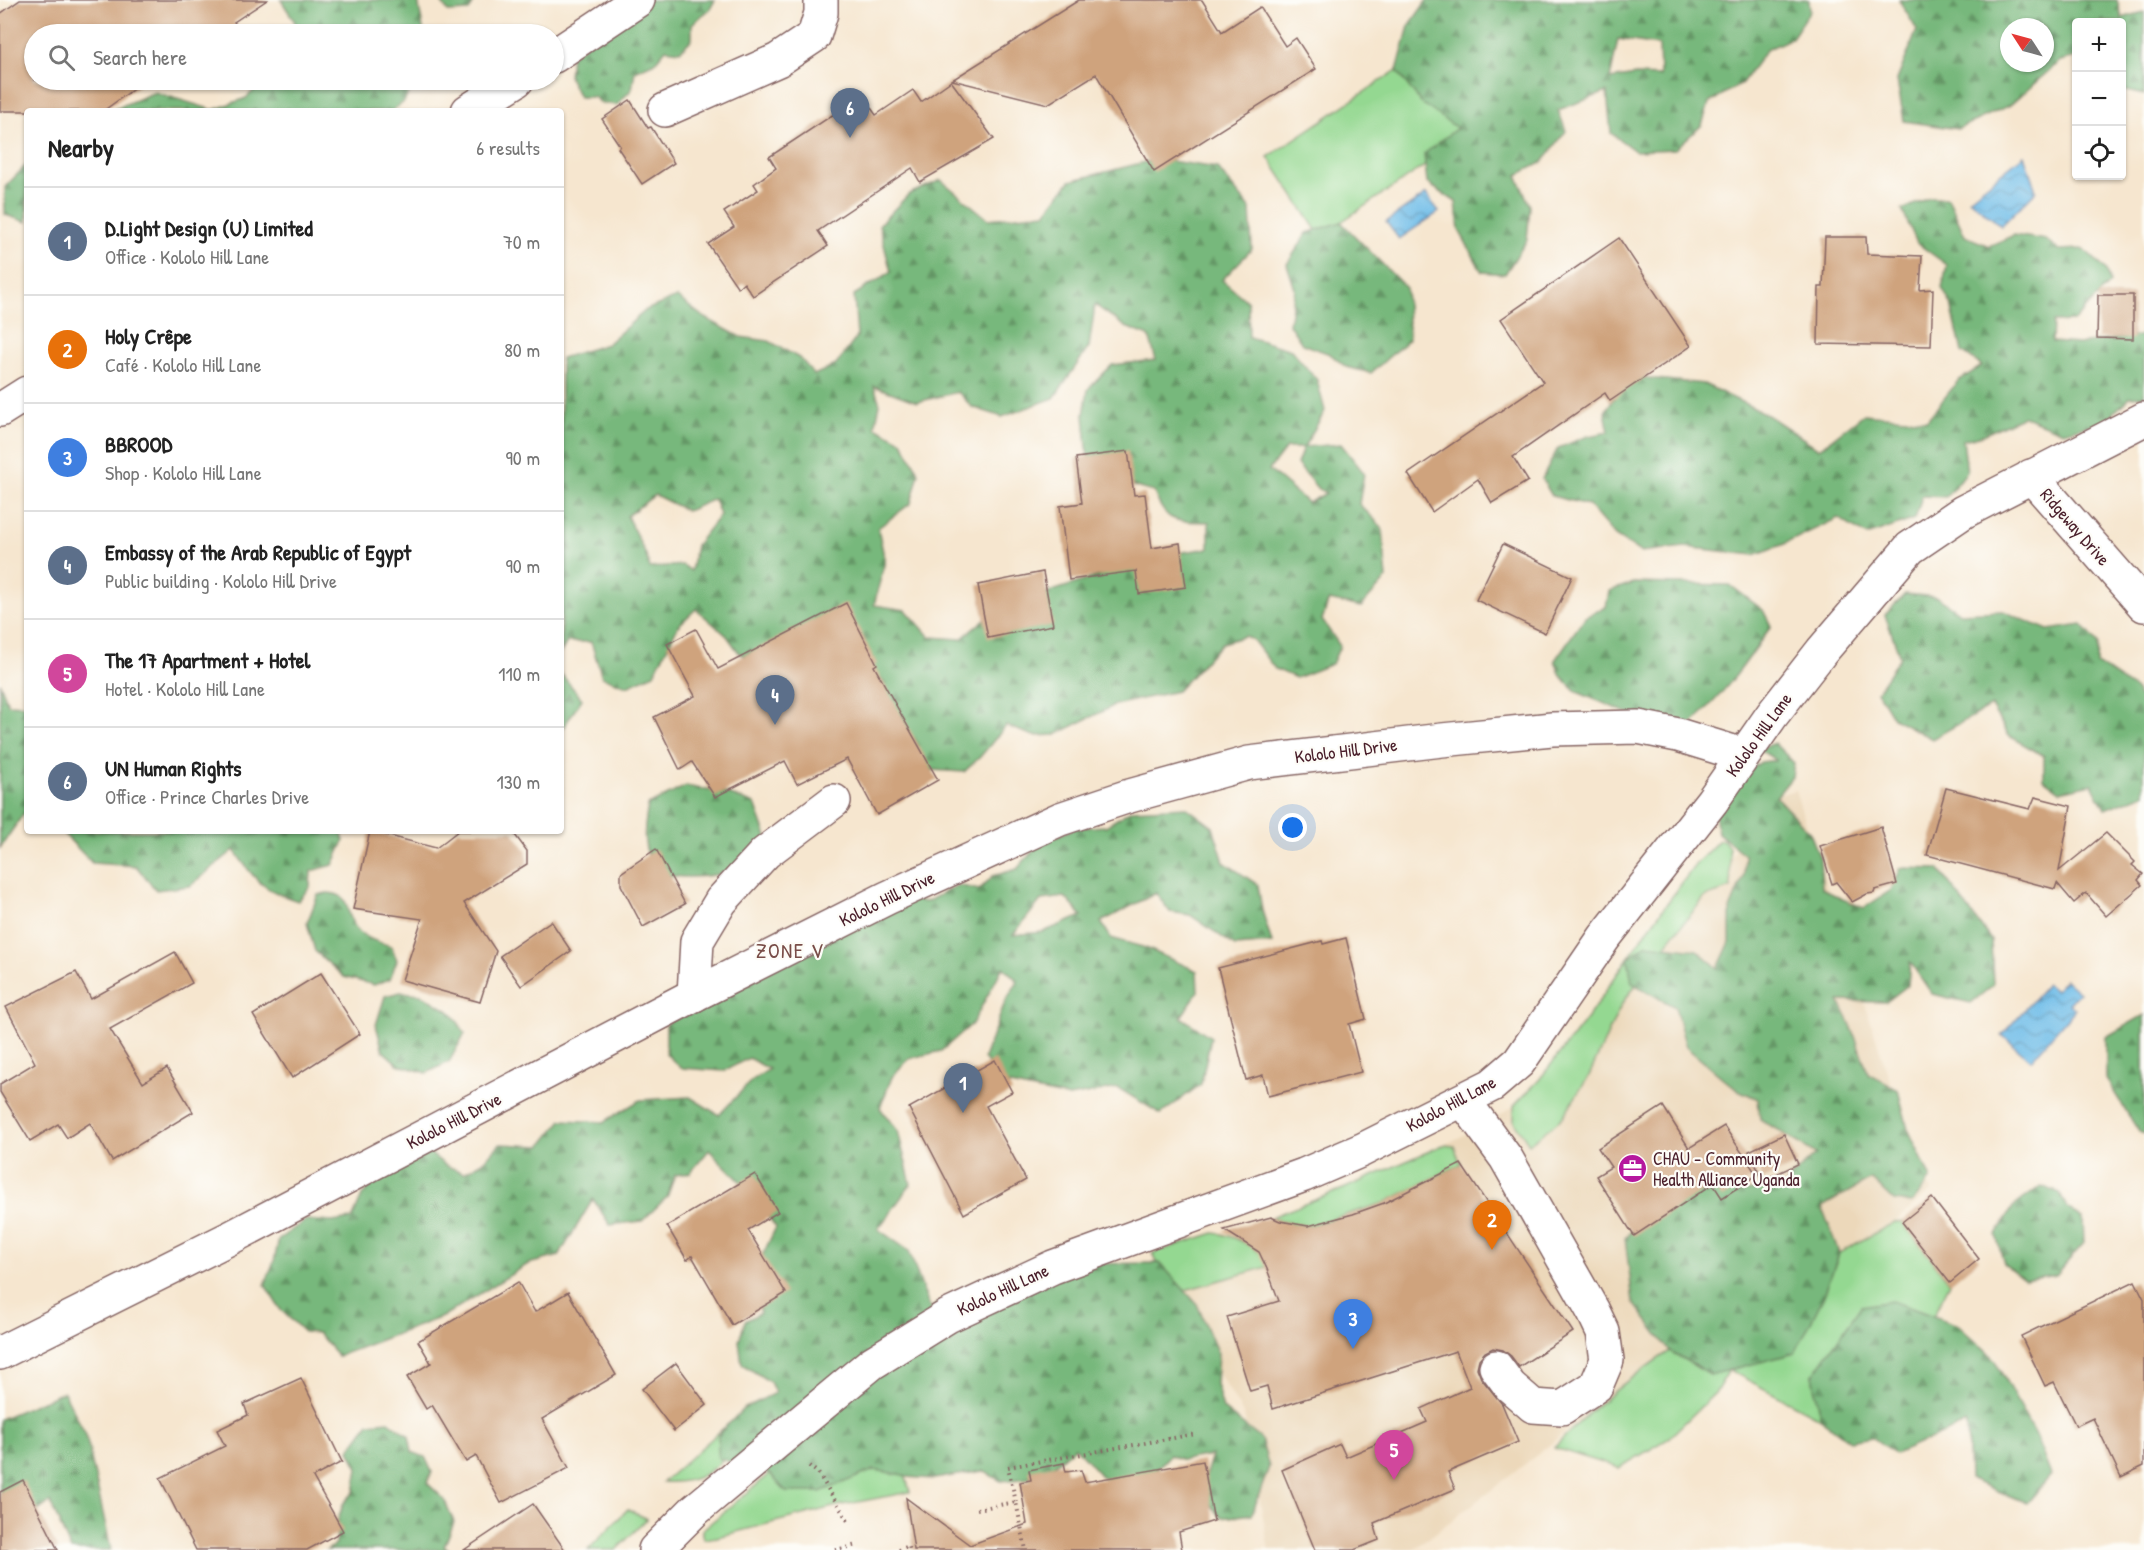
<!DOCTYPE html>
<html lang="en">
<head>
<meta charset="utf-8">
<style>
  body { margin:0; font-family:"Patrick Hand",sans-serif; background:#f2f2f2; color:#222 }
  .controls { position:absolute; right:18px; top:18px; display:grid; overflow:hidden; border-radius:6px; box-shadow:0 2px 4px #0004 }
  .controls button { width:54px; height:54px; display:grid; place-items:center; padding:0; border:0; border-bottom:2px solid #e0e0e0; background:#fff; color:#222; font:30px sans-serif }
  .compass { position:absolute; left:2000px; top:18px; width:54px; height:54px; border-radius:50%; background:#fff; box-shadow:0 2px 4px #0004; rotate:306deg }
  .you { position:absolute; left:1293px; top:828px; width:21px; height:21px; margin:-15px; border:4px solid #fff; border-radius:50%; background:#1a73e8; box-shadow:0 0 0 9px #1a73e833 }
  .badge { display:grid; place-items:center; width:39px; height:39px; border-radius:50%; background:#7c3aed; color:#fff; font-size:20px; font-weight:700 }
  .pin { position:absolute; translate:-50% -50px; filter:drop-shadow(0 2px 3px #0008) }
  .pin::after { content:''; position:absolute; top:32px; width:21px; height:18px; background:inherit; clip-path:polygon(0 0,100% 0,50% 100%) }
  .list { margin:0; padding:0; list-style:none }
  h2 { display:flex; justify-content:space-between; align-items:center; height:78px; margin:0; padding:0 24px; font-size:26px }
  h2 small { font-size:20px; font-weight:400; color:#767676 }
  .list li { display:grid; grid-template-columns:39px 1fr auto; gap:18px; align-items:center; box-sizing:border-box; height:108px; padding:0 24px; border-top:2px solid #e0e0e0 }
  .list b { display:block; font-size:22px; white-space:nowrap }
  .list p { margin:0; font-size:20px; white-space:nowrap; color:#767676 }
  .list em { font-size:20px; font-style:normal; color:#767676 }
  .icon { flex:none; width:33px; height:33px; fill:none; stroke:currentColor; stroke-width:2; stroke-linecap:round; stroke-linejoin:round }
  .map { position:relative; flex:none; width:2144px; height:1550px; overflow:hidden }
  .search { position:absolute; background:#fff; box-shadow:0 2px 4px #0004; left:24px; top:24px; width:540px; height:66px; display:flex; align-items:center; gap:15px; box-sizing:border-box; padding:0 21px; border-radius:33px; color:#767676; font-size:22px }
  .panel { position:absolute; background:#fff; box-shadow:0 2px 4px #0004; left:24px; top:108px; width:540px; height:726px; border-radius:6px }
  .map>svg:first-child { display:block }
</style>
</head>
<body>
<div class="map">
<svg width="2144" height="1550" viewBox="0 0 2144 1550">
  <defs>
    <pattern id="forest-firs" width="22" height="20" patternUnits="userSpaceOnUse" patternTransform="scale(1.5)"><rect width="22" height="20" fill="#77b87b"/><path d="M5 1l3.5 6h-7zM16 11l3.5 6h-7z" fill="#649565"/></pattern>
    <pattern id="water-waves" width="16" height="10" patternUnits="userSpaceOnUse" patternTransform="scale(1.5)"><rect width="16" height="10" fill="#6dbce8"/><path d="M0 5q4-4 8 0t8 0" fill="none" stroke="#5c98bc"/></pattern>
  </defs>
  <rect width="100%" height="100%" fill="#fdfcf7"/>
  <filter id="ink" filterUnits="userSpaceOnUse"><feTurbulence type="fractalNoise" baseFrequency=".0167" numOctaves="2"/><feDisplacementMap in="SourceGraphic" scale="12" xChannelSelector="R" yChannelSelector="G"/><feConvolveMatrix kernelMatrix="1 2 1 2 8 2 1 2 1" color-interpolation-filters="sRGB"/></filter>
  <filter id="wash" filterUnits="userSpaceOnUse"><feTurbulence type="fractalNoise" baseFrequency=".008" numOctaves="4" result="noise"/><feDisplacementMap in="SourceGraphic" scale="24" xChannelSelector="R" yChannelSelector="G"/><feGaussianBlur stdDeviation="1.35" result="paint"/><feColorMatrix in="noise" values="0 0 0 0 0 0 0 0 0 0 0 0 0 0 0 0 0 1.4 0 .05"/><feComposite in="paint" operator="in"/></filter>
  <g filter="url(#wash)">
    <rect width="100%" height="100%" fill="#f6e6cf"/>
    <polygon fill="#ecd8ba" points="1795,790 1909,1139 1931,1191 1895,1222 1650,1363 1546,1448 1413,1550 1269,1550 1244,1415 1171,1294 1153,1253 1271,1217 1343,1189 1452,1141 1488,1123 1514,1106 1514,1122 1529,1144 1562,1118 1589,1076 1621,1005 1705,897 1769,798"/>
    <g fill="#94d891" stroke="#6f7c5e" stroke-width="1.5">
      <polygon points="1440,41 1493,120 1320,236 1268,157"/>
      <polygon points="1719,840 1724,840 1729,848 1731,888 1705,897 1672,937 1621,1005 1589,1076 1562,1118 1529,1144 1514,1122 1514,1106 1539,1080 1590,1014 1639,942 1695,865"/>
      <polygon points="1443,1145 1454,1146 1461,1164 1384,1203 1308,1226 1280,1221 1271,1217 1343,1189"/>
      <path d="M1895,1222H1902L1950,1283L1933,1316L1892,1301L1813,1375L1821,1419L1729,1370L1716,1392L1668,1439L1619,1468L1554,1448C1588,1411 1628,1378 1670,1351L1710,1375L1823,1298L1839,1253Z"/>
      <path d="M1214,1233C1239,1235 1259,1252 1279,1266L1267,1267L1171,1294L1153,1253Z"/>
      <polygon points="863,1413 906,1478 910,1492 837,1506 717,1537 705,1539 702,1535 702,1530 794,1454"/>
      <path d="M728,1424L735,1447C711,1472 700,1484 663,1482Z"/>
      <polygon points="628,1509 647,1519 616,1550 588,1550"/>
    </g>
    <g fill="url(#forest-firs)" stroke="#606c53" stroke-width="1.5" fill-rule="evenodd">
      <polygon points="281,0 418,0 424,34 292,34 295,22"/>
      <polygon points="440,0 475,0 469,11 448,12"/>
      <polygon points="647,0 715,0 710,9 692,24 692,39 680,51 666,49 655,62 635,71 632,89 617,105 601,103 594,97 579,97 569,77 571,56"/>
      <path d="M1427,0H1809L1810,11L1792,38L1766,50L1742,83L1709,103L1702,125L1675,149L1635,151L1611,133L1607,92L1558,110L1566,131L1543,162L1517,175L1530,206L1527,240L1505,274L1482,272L1459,230L1456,202L1427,183L1424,154L1457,128L1421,103L1397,71L1409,26ZM1618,39L1659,45L1660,76L1636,75L1610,79Z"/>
      <path d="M1899,0H2117L2122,18L2144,12V95L2122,90V22H2076V57L2060,61L2010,105L1958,129L1904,121L1897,80L1917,30ZM2009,27H2045V63H2009Z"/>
      <polygon points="265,80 416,80 404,102 391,111 109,111 155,92 213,110 246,98"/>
      <path d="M1157,159L1217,168L1250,208L1252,249L1222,280L1248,302L1249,337L1291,350L1317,380L1325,411L1304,447L1341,444L1364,473L1359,504L1382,527L1387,578L1361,607L1329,600L1322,620L1340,646L1332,664L1296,678L1275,669L1253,640L1245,636L1222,643L1177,691L1115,705L1055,735L1034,736L1006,726L980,757L964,772L931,770L911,741L902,715L877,712L780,665L740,654L727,636L696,609L678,626L654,674L627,686L602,677L591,642H567L561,652V358L607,344L646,310L677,297L702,316L740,337L769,341L801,359L814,375L836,365L857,337L854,295L891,272L879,225L909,194L941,180L988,219L1045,213L1070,181ZM1095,305L1126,327L1149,336L1156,360L1112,365L1088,389L1084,415L1088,459L1136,487L1154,492C1166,525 1177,521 1209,522V548L1164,555L1040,595L1009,599L961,639L930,637L906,610L874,605L885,561L878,528L911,503L919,473L902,441L875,427L880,404L874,386L917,402L958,392L972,407L1002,417L1054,398L1089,347ZM1286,448H1303L1297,464L1318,489L1326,493L1308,503L1269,470ZM655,495L687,511L714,499L720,515L696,545L691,571L683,565L650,568L646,555L627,516Z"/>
      <polygon points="27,164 27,222 5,215 5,187"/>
      <polygon points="1929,198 1948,198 1965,236 1989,246 2014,235 2046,240 2059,250 2084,249 2105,269 2110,283 2074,321 2053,322 2052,342 2079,344 2144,335 2144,396 2130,397 2104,422 2063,432 2023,416 1983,435 1963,440 1967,472 1946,497 1922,496 1915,519 1867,536 1838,518 1782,545 1754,555 1685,547 1640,552 1615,536 1588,505 1552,496 1542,479 1558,448 1588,436 1609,432 1605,412 1628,376 1704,384 1766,414 1819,449 1864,414 1927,420 1958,381 1982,366 1962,352 1951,304 1942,288 1947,265 1917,243 1902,210"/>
      <polygon points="1341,222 1406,288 1409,339 1371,373 1346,367 1330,354 1302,344 1289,324 1295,289 1287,264 1307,233"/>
      <path d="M1633,583L1730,585L1763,610L1771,626C1743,668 1718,702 1679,735L1577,692L1561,676L1555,660L1585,617L1606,607L1609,591Z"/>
      <polygon points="1905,594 1937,597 1960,613 2003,611 2048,630 2082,625 2098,643 2097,664 2134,689 2144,702 2144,794 2105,809 2092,784 2060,791 2044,779 2044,756 2009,736 1991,706 1932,739 1893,718 1877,691 1900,657 1885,615"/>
      <polygon points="561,674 582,699 561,731"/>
      <polygon points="0,683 8,704 27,705 27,813 24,813 0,848"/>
      <polygon points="1774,743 1794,763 1792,777 1776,797 1810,833 1820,858 1822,888 1840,898 1864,908 1891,890 1901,868 1939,869 1991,940 1993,985 1971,1003 1932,994 1910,962 1908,985 1886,1002 1839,1001 1851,1025 1868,1073 1898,1090 1908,1129 1931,1179 1912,1203 1894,1201 1871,1179 1822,1207 1839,1253 1823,1298 1795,1353 1710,1375 1670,1351 1633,1302 1625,1238 1654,1205 1687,1193 1785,1189 1790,1178 1816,1154 1760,1119 1758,1099 1736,1089 1686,1047 1675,1007 1632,983 1628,958 1647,944 1697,950 1718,968 1730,942 1730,909 1744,875 1745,855 1718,833 1715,814 1738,777 1761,762 1776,760 1758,749"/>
      <path d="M686,786L728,794L755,804L775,859C736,871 697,884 657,873C641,848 643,833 648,805Z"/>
      <path d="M1186,807L1213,827L1224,862L1258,885L1262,910L1272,943L1235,946L1190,915L1170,912L1156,893L1101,922L1111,938L1146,948L1197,971L1198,992L1181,1017L1211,1037L1201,1084L1161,1114L1118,1088L1069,1097L1000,1083L984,1058L1005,1002L1018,981L1003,967L972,1024L941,1051L908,1059L892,1077L880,1108L898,1131L911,1184L878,1229L909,1251L930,1309L952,1293L997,1271L1063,1264L1160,1263L1197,1304L1218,1354L1216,1384L1223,1409L1261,1439L1269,1467L1252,1514L1222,1518L1200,1492L1212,1455L1182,1460L1170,1455L1149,1477L1121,1485L1101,1476L1075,1447L1040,1477L1001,1481L983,1471L934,1479L906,1477L903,1475L874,1470L820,1492H786L771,1475L718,1458V1435L743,1409L775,1393L770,1382L742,1364L739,1341L745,1321L760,1313L757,1267L776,1227L740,1181L709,1150L690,1173L675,1175L667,1197L642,1221L610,1225L593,1199L559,1256L528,1264L442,1317L338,1356L318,1333L304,1332L280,1309L265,1285L274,1261L279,1239L306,1220L332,1222L352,1219L362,1196L375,1181L426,1150L445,1165L464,1173L483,1162L500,1144L541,1146L562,1120L604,1122L640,1100L690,1097L719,1115L751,1081L769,1069L749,1058L724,1071L681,1068L666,1054V1024L888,896L926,902L958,885L979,890L993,876L1017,869L1039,844L1075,828L1106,826L1131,810ZM1065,897L1082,916L1043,932L1013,935L1041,900Z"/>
      <path d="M61,831H341L344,841L333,865L311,871L310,887L298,901C260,889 256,881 234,850L190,886L156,890L136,866L92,863Z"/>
      <path d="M327,893C352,894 344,909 354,925C361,938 379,942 391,946L397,960L390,979L374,985L344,977L315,951L307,923L318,895Z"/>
      <polygon points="401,992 421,994 452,1013 465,1033 449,1062 427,1073 399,1065 383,1051 376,1025 385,996"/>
      <polygon points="2144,1015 2144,1134 2139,1132 2106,1079 2106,1037"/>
      <polygon points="2041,1186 2060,1193 2067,1208 2083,1218 2084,1243 2056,1275 2025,1280 2004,1264 1996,1235 2013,1207"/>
      <polygon points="1892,1301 1958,1325 1994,1359 2035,1435 2051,1475 2027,1503 1969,1479 1967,1423 1895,1454 1872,1437 1850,1441 1821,1419 1813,1375 1861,1306"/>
      <polygon points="64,1392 86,1435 111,1550 71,1550 50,1502 35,1513 0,1525 0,1419"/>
      <polygon points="389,1421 409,1436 412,1452 425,1457 432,1472 427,1483 444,1499 454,1522 444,1547 450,1550 327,1550 336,1544 338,1520 343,1504 354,1492 358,1468 349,1450 369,1423"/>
    </g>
    <g fill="url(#water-waves)" stroke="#5c6e8a" stroke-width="1.5">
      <polygon points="2024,155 2036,191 2001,226 1969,199"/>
      <polygon points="1426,194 1439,212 1399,239 1386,222"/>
      <polygon points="2065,980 2079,992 2069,1004 2075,1009 2031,1060 2002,1035 2047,984 2055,991"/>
    </g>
    <g id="blocks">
      <g fill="#cfa37d">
        <polygon points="20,0 267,0 234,22 242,34 34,34 34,80 146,80 103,111 0,111 0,14"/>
        <polygon points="1079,0 1202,0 1222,32 1260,7 1285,46 1296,38 1316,69 1154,172 1096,74 1048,104 952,80"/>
        <polygon points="951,81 994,139 920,182 912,168 818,231 828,246 753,296 744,283 738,288 708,244 734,227 724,212 758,190 754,184 776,168 769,157 843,108 851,119 869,105 876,115 913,90 921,102"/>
        <polygon points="630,100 648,128 651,127 674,163 642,184 618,148 620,146 602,119"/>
        <polygon points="1825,237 1866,237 1867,254 1922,256 1920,290 1933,289 1931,346 1818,344 1819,287 1823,287"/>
        <polygon points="1619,238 1691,346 1610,401 1605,393 1513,457 1528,481 1492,503 1478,479 1432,512 1408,474 1543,382 1501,319"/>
        <polygon points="2098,295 2133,295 2133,339 2097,338"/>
        <polygon points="1128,451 1134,495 1145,494 1152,548 1180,543 1186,587 1139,594 1136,571 1069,580 1060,506 1082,503 1076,458"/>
        <polygon points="1503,544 1572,577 1545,633 1476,600"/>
        <polygon points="1043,572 1053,625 988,638 978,585"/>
        <polygon points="846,603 877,664 874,666 938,780 877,815 847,759 797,784 785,761 715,797 692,762 680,770 654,717 695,696 667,644 696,629 718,669"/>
        <polygon points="1946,788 2030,809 2035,797 2071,806 2059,871 2106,833 2135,862 2132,865 2143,874 2138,880 2142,885 2106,916 2086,893 2074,903 2057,883 2055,889 1927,855"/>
        <polygon points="1881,827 1897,884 1875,890 1874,893 1867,894 1852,902 1836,882 1832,884 1820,846"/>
        <polygon points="370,831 436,848 458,831 512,831 527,851 527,864 464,903 496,951 480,1002 402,980 422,919 353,909"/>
        <polygon points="656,849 685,904 643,927 621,885 621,873"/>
        <polygon points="551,921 571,951 521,986 500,956"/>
        <polygon points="1346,938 1366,1019 1349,1024 1361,1072 1268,1096 1263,1075 1246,1080 1218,968 1322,941 1323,944"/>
        <polygon points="175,952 192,983 110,1029 143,1083 167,1068 193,1112 112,1161 90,1123 67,1138 58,1124 30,1141 0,1092 0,1084 35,1063 6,1007 76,972 91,999"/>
        <polygon points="321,973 360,1034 292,1078 253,1015"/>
        <polygon points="995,1060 1012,1092 986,1106 1026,1180 964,1214 909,1108"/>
        <polygon points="1663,1106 1689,1148 1724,1126 1757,1175 1722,1198 1713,1184 1634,1236 1596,1176 1611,1167 1598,1148"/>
        <polygon points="1784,1134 1798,1164 1763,1180 1749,1151"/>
        <polygon points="1461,1164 1573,1332 1519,1367 1511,1356 1503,1350 1493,1348 1485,1352 1479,1359 1477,1368 1481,1378 1502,1404 1518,1442 1448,1472 1455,1489 1374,1523 1379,1540 1354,1550 1315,1550 1282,1470 1340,1444 1346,1457 1427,1422 1421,1409 1470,1387 1456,1351 1273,1409 1267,1386 1250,1391 1227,1317 1279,1301 1267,1269 1259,1252 1224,1230 1271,1217 1280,1221 1308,1226 1353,1214 1384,1203"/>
        <polygon points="755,1174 778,1212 748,1230 786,1293 732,1325 692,1256 687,1260 667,1226"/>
        <polygon points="1932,1198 1979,1259 1950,1283 1902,1222"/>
        <polygon points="2135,1281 2144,1299 2144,1466 2121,1477 2093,1418 2076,1426 2054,1382 2045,1386 2021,1336"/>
        <polygon points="518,1282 535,1312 568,1292 616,1375 542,1419 569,1468 501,1503 476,1456 466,1462 432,1405 426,1409 407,1377 431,1363 418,1341"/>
        <polygon points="676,1363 707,1405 674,1431 642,1389"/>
        <polygon points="301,1378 342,1462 313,1477 343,1531 307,1550 196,1550 160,1478 225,1446 217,1430 248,1415 244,1404"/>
        <polygon points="1203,1461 1214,1521 1179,1532 1182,1550 914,1550 906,1498 970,1545 1027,1524 1020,1482 1031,1480 1029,1470 1064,1463 1066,1472 1081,1470 1085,1482"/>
        <polygon points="23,1480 58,1550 0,1550 0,1492"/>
        <polygon points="533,1504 565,1550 464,1550"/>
      </g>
    </g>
  </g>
  <g filter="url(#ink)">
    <use href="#blocks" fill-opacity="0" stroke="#866564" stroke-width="1.5"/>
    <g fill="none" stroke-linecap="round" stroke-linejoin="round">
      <defs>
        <g id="minor">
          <polyline points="554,56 638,0"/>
          <polyline points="665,110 778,60 814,36 821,13 821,0"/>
          <polyline points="468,111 517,80"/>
          <polyline points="0,410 27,393"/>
          <polyline points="2031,476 2144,605"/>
          <polyline points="694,995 697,941 721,901 765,853 834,801"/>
          <polyline points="1464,1101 1506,1158 1593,1311 1603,1332 1607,1360 1596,1386 1562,1408 1533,1406 1510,1386 1496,1367"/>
          <polyline points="0,1353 232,1237 694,995 887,898 1060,819 1126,797 1249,763 1442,740 1552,729 1638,727 1678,735 1743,755"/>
          <polyline points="655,1550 695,1510 872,1363 948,1316 1053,1267 1304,1175 1362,1150 1492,1085 1519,1062 1604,938 1712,801 1772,715 1822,651 1910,548 1963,512 2144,419"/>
        </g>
      </defs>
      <use href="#minor" stroke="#866564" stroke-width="36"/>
      <g stroke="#866564" stroke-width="4" stroke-dasharray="1.5 4.5" stroke-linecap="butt">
        <polyline points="809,1466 818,1473 848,1521"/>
        <polyline points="1016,1502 1008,1467 1196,1434"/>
        <polyline points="977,1509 1016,1502 1026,1550"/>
        <polyline points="835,1550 857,1545"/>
        <polyline points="899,1550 909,1546 910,1550"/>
      </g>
      <use href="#minor" stroke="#fff" stroke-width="33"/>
    </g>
  </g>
  <defs>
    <symbol id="office-disc" viewBox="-11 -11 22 22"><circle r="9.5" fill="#b5179e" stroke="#fdfcf7"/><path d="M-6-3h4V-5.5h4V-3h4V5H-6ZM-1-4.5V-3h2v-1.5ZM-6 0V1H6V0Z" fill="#fff"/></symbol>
  </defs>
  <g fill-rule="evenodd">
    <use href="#office-disc" x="1616" y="1152" width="33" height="33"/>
  </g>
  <g text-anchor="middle" stroke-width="4.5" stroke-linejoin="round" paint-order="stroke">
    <g font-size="18" fill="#4a1f2b" stroke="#fdfcf7">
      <text transform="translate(2075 527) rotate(49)" y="6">Ridgeway Drive</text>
      <text transform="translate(1759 735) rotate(-54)" y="6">Kololo Hill Lane</text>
      <text transform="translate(1346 751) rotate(-7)" y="6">Kololo Hill Drive</text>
      <text transform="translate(887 899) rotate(-26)" y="6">Kololo Hill Drive</text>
      <text transform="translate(1451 1104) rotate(-28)" y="6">Kololo Hill Lane</text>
      <text transform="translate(454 1121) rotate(-27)" y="6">Kololo Hill Drive</text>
      <text transform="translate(1003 1290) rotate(-25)" y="6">Kololo Hill Lane</text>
    </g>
    <g font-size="18" fill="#4a1f2b" stroke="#fdfcf7" text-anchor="start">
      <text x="1653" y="1165">CHAU - Community<tspan x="1653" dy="21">Health Alliance Uganda</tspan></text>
    </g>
    <g font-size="21" letter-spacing="1.5" fill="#794d48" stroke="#fdfcf7">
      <text x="790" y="958">ZONE V</text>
    </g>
  </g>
</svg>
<div class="controls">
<button>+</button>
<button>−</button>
<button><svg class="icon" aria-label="locate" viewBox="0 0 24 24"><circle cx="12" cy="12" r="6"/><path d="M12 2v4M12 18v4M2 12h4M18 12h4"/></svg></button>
</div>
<svg class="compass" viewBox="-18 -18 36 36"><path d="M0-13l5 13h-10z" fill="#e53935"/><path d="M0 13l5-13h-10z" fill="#767676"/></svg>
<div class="you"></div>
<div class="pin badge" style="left:963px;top:1113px;background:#5c6f8a">1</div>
<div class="pin badge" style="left:1492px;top:1250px;background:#e8710a">2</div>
<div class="pin badge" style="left:1353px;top:1349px;background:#3f7fe0">3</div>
<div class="pin badge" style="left:775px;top:725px;background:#5c6f8a">4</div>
<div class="pin badge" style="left:1394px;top:1480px;background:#d1479c">5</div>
<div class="pin badge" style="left:850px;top:138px;background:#5c6f8a">6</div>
<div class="search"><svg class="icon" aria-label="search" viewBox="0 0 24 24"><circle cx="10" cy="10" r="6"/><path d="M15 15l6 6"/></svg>Search here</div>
<section class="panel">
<h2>Nearby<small>6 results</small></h2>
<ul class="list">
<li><span class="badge" style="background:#5c6f8a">1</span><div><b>D.Light Design (U) Limited</b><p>Office · Kololo Hill Lane</p></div><em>70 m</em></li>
<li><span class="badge" style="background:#e8710a">2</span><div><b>Holy Crêpe</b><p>Café · Kololo Hill Lane</p></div><em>80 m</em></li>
<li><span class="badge" style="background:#3f7fe0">3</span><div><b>BBROOD</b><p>Shop · Kololo Hill Lane</p></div><em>90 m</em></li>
<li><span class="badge" style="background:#5c6f8a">4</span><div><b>Embassy of the Arab Republic of Egypt</b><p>Public building · Kololo Hill Drive</p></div><em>90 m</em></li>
<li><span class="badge" style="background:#d1479c">5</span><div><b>The 17 Apartment + Hotel</b><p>Hotel · Kololo Hill Lane</p></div><em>110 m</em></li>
<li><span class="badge" style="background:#5c6f8a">6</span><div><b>UN Human Rights</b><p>Office · Prince Charles Drive</p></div><em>130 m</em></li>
</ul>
</section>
</div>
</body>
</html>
